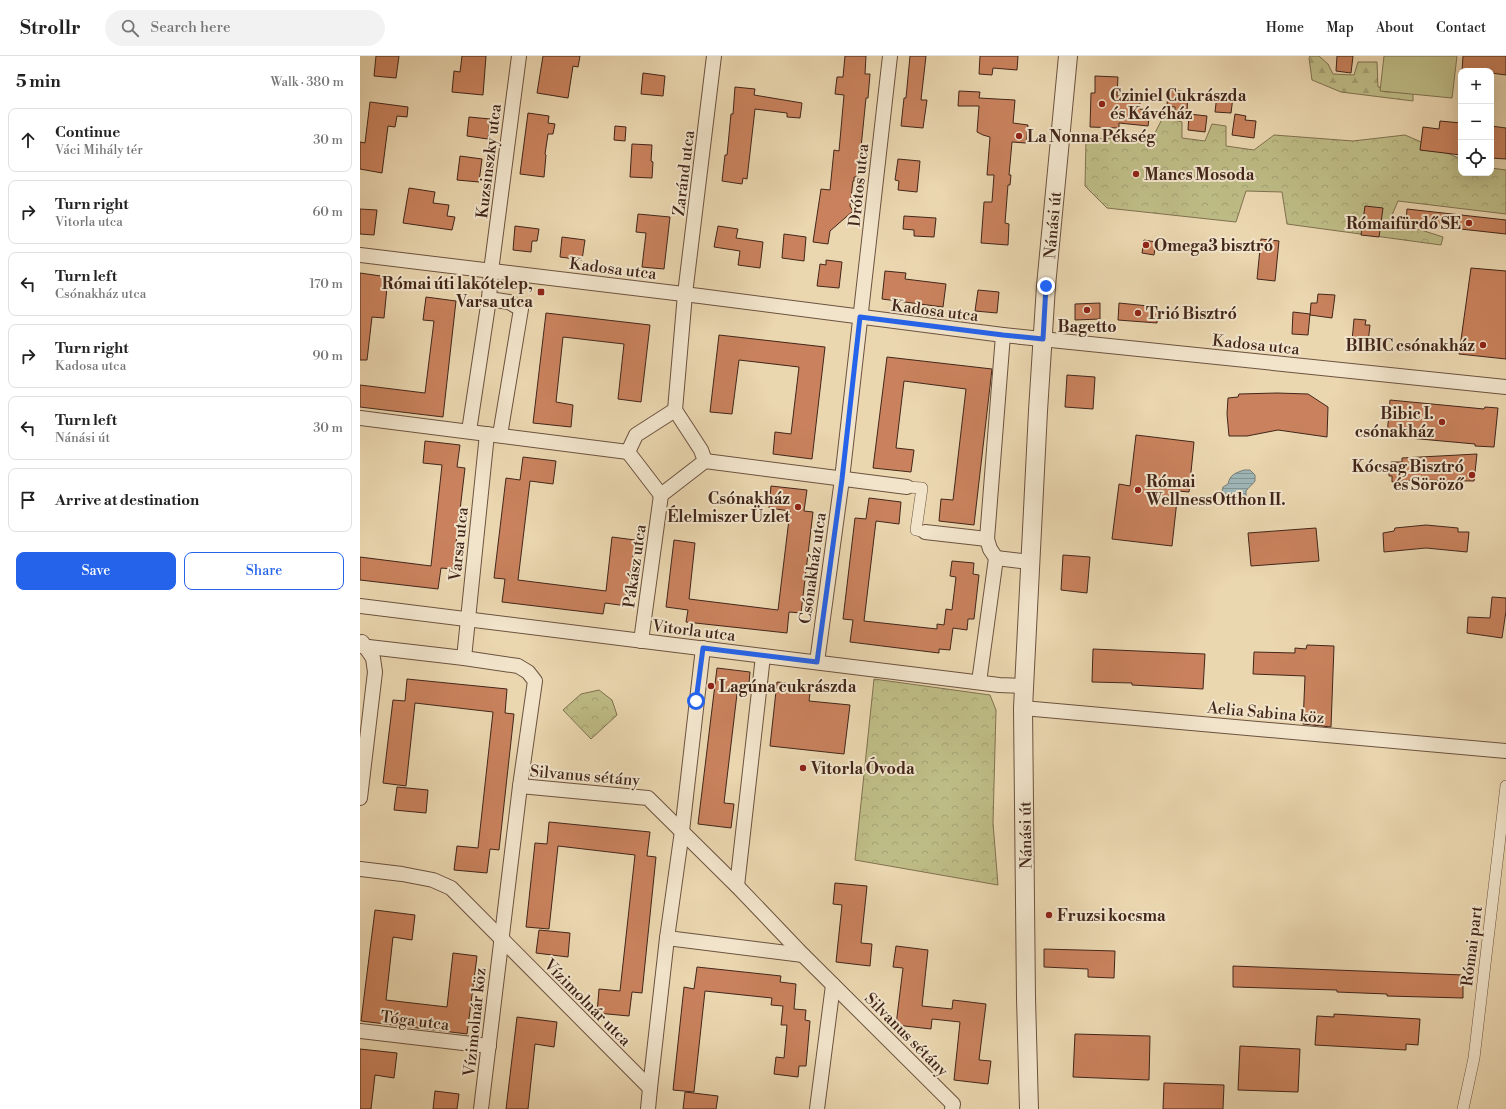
<!DOCTYPE html>
<html lang="en">
<head>
<meta charset="utf-8">
<style>
  body { margin:0; font-family:"Libre Bodoni",serif; background:#f2f2f2; color:#222 }
  .controls { position:absolute; right:12px; top:12px; display:grid; overflow:hidden; border-radius:8px; box-shadow:0 4px 16px #0002 }
  .controls button { width:36px; height:36px; display:grid; place-items:center; padding:0; border:0; border-bottom:1px solid #e0e0e0; background:#fff; color:#222; font:20px sans-serif }
  .stop { position:absolute; width:12px; height:12px; margin:-9px; border:3px solid #2563eb; border-radius:50%; background:#fff }
  .stop.end { background:#2563eb; border-color:#fff; box-shadow:0 1px 4px #0008 }
  .list { margin:0; padding:0; list-style:none }
  h2 { display:flex; justify-content:space-between; align-items:center; height:52px; margin:0; padding:0 16px; font-size:17px }
  h2 small { font-size:13px; font-weight:400; color:#767676 }
  .list li { display:grid; grid-template-columns:26px 1fr auto; gap:12px; align-items:center; box-sizing:border-box; height:64px; margin:0 8px 8px; padding:0 8px; border:1px solid #e0e0e0; border-radius:8px }
  .list b { display:block; font-size:15px; white-space:nowrap }
  .list p { margin:0; font-size:13px; white-space:nowrap; color:#767676 }
  .list em { font-size:13px; font-style:normal; color:#767676 }
  .actions { display:flex; gap:8px; padding:12px 16px }
  .actions a { flex:1; padding:9px 0; border:1px solid #2563eb; border-radius:8px; text-align:center; font-size:14px; color:#2563eb }
  .actions .main { background:#2563eb; color:#fff }
  .icon { flex:none; width:22px; height:22px; fill:none; stroke:currentColor; stroke-width:2; stroke-linecap:round; stroke-linejoin:round }
  .map { position:relative; flex:none; width:1146px; height:1053px; overflow:hidden }
  header { display:flex; align-items:center; gap:24px; box-sizing:border-box; height:56px; padding:0 20px; background:#fff; border-bottom:1px solid #e0e0e0 }
  header strong { font-size:19px }
  nav { display:flex; gap:22px; margin-inline-start:auto; font-size:14px }
  .search { width:280px; height:36px; background:#f2f2f2; display:flex; align-items:center; gap:10px; box-sizing:border-box; padding:0 14px; border-radius:22px; color:#767676; font-size:15px }
  main { display:flex }
  aside { flex:1; background:#fff }
  .map>svg:first-child { display:block }
</style>
</head>
<body>
<header>
<strong>Strollr</strong>
<div class="search"><svg class="icon" aria-label="search" viewBox="0 0 24 24"><circle cx="10" cy="10" r="6"/><path d="M15 15l6 6"/></svg>Search here</div>
<nav><a>Home</a><a>Map</a><a>About</a><a>Contact</a></nav>
</header>
<main>
<aside>
<h2>5 min<small>Walk · 380 m</small></h2>
<ul class="list">
<li><svg class="icon" aria-label="ahead" viewBox="0 0 24 24"><path d="M12 20V5M6 11l6-6 6 6"/></svg><div><b>Continue</b><p>Váci Mihály tér</p></div><em>30 m</em></li>
<li><svg class="icon" aria-label="right" viewBox="0 0 24 24"><path d="M7 20v-9h11M14 6l5 5-5 5"/></svg><div><b>Turn right</b><p>Vitorla utca</p></div><em>60 m</em></li>
<li><svg class="icon" aria-label="left" viewBox="0 0 24 24"><path d="M17 20v-9H6M10 6l-5 5 5 5"/></svg><div><b>Turn left</b><p>Csónakház utca</p></div><em>170 m</em></li>
<li><svg class="icon" aria-label="right" viewBox="0 0 24 24"><path d="M7 20v-9h11M14 6l5 5-5 5"/></svg><div><b>Turn right</b><p>Kadosa utca</p></div><em>90 m</em></li>
<li><svg class="icon" aria-label="left" viewBox="0 0 24 24"><path d="M17 20v-9H6M10 6l-5 5 5 5"/></svg><div><b>Turn left</b><p>Nánási út</p></div><em>30 m</em></li>
<li><svg class="icon" aria-label="arrive" viewBox="0 0 24 24"><path d="M6 21V4h12l-3 4 3 4H6"/></svg><div><b>Arrive at destination</b></div></li>
</ul>
<div class="actions"><a class="main">Save</a><a>Share</a></div>
</aside>
<div class="map">
<svg width="1146" height="1053" viewBox="0 0 1146 1053">
  <defs>
    <pattern id="forest-firs" width="22" height="20" patternUnits="userSpaceOnUse"><rect width="22" height="20" fill="#bebc86"/><path d="M5 1l3.5 6h-7zM16 11l3.5 6h-7z" fill="#a4a173"/></pattern>
    <pattern id="park-crowns" width="20" height="18" patternUnits="userSpaceOnUse"><rect width="20" height="18" fill="#bebc86"/><path d="M2 6a3 3 0 1 1 6 0M12 15a3 3 0 1 1 6 0" fill="none" stroke="#a4a173"/></pattern>
    <pattern id="water-rules" width="6" height="5" patternUnits="userSpaceOnUse"><rect width="6" height="5" fill="#9eb6b7"/><path d="M0 2.5h6" fill="none" stroke="#829494"/></pattern>
  </defs>
  <rect width="100%" height="100%" fill="#ead6af"/>
  <filter id="stains"><feTurbulence type="fractalNoise" baseFrequency=".005" numOctaves="4"/><feColorMatrix values="0 0 0 0 .2 0 0 0 0 .09 0 0 0 0 .02 0 0 0 .5 -.17"/></filter>
  <radialGradient id="worn" r=".72"><stop offset=".6" stop-color="#630" stop-opacity="0"/><stop offset="1" stop-color="#630" stop-opacity=".3"/></radialGradient>
  <polygon fill="url(#forest-firs)" stroke="#807150" points="950,0 959,0 968,8 973,18 994,19 998,6 1017,6 1018,31 1053,33 1053,45 981,36 952,24 949,2"/>
  <g fill="url(#park-crowns)" stroke="#807150">
    <polygon points="803,61 822,66 822,82 845,85 852,68 866,70 866,90 894,94 914,79 993,85 1045,79 1101,103 1101,117 1131,117 1131,112 1146,114 1146,158 1038,145 1030,164 1083,181 1081,189 927,168 922,136 886,135 876,166 747,152 725,130 726,83 793,81"/>
    <polygon points="514,623 630,639 636,654 633,767 638,829 495,804"/>
    <polygon points="239,634 252,644 257,659 231,683 203,654 221,638"/>
  </g>
  <polygon fill="#bebc86" stroke="#807150" points="1024,0 1097,0 1092,42 1020,35"/>
  <path fill="url(#water-rules)" stroke="#797c78" d="M884,414H890L895,419V425C893,428 888,432 886,435C886,437 886,439 886,441C883,451 874,450 867,445C862,441 861,437 863,431L868,428C870,418 876,417 884,414Z"/>
  <g fill="#c9825d" stroke="#42261a">
    <polygon points="16,0 39,0 36,22 14,20"/>
    <polygon points="102,0 126,0 123,39 92,36 94,15 100,16"/>
    <polygon points="183,0 220,0 218,11 213,10 208,42 177,37"/>
    <polygon points="485,0 506,0 505,18 510,18 508,42 506,42 498,121 494,121 494,125 493,125 490,150 493,155 470,175 468,188 453,186 461,133 470,134 474,94 479,95 484,39 475,38 477,21 483,21"/>
    <polygon points="550,0 566,0 561,44 567,44 563,72 541,70 544,42 546,42"/>
    <polygon points="620,0 658,0 657,14 633,12 632,19 619,18"/>
    <polygon points="977,0 993,0 991,17 976,15"/>
    <polygon points="1103,0 1146,0 1146,19 1131,17 1131,15 1102,15"/>
    <polygon points="283,17 305,20 303,40 281,38"/>
    <polygon points="735,20 758,21 757,40 760,40 760,44 780,46 780,53 790,54 788,70 759,67 759,72 730,71 731,37 735,37"/>
    <polygon points="375,31 395,33 394,39 442,47 440,62 427,61 427,57 395,53 387,123 383,122 382,128 362,125 365,99 367,99 371,58 373,58"/>
    <polygon points="808,34 828,36 827,56 815,55 815,51 807,50"/>
    <polygon points="599,35 620,36 619,42 655,44 653,67 668,69 666,87 652,86 649,119 651,119 650,129 648,129 645,167 649,168 648,189 621,187 624,146 632,146 634,119 627,119 630,81 623,79 617,76 619,50 598,50"/>
    <polygon points="857,39 873,41 871,57 855,56"/>
    <polygon points="10,46 48,51 47,61 37,60 35,71 28,70 22,117 0,113 0,86 5,87"/>
    <polygon points="168,57 189,60 188,67 195,68 193,78 188,78 185,98 186,99 184,121 160,118"/>
    <polygon points="829,58 847,60 845,76 828,74"/>
    <polygon points="875,58 886,60 885,64 896,65 894,82 872,79"/>
    <polygon points="109,61 130,63 128,83 107,80"/>
    <polygon points="1080,65 1101,67 1101,99 1060,94 1063,71 1079,73"/>
    <polygon points="255,70 266,71 265,85 254,84"/>
    <polygon points="1131,70 1146,72 1146,103 1131,102"/>
    <polygon points="272,88 292,89 291,105 293,106 292,122 270,121"/>
    <polygon points="100,100 122,103 119,126 97,124"/>
    <polygon points="538,103 560,105 557,136 538,134 539,125 535,124"/>
    <polygon points="49,132 75,136 73,147 89,149 87,160 95,161 92,174 43,167"/>
    <polygon points="1005,150 1023,152 1019,181 1001,179"/>
    <polygon points="0,153 17,154 14,179 0,178"/>
    <polygon points="1047,153 1146,164 1146,178 1046,167"/>
    <polygon points="278,158 310,161 304,213 282,211 286,177 276,176"/>
    <polygon points="544,160 576,162 574,181 554,180 554,174 543,173"/>
    <polygon points="155,170 179,173 177,185 172,185 171,196 153,194"/>
    <polygon points="358,170 378,173 376,182 403,186 400,212 378,209 380,195 354,191"/>
    <polygon points="424,178 446,181 444,205 422,202"/>
    <polygon points="202,181 225,184 222,204 200,201"/>
    <polygon points="901,183 919,185 915,225 897,223"/>
    <polygon points="784,184 796,186 794,199 782,197"/>
    <polygon points="466,204 482,206 479,232 457,230 460,208 466,209"/>
    <polygon points="1111,212 1146,215 1146,303 1099,298"/>
    <polygon points="525,215 546,217 545,223 586,228 583,251 522,243"/>
    <polygon points="0,217 28,221 24,262 12,261 7,304 0,304"/>
    <polygon points="618,234 639,236 637,257 615,255"/>
    <polygon points="958,238 975,239 972,262 950,259 951,247 957,247"/>
    <polygon points="66,241 96,245 83,361 0,351 0,329 65,337 74,265 63,264"/>
    <polygon points="740,247 740,263 715,264 715,248"/>
    <polygon points="759,247 798,251 797,267 758,264"/>
    <polygon points="933,256 950,258 948,279 932,278"/>
    <polygon points="186,257 290,269 281,346 258,343 264,288 203,281 196,346 213,349 211,371 173,367"/>
    <polygon points="994,263 1006,264 1005,269 1010,269 1008,287 992,285"/>
    <polygon points="359,279 465,291 452,403 413,398 415,376 431,378 439,311 379,304 372,358 350,356"/>
    <polygon points="527,301 632,313 614,469 579,465 581,443 593,444 606,333 544,325 536,392 554,394 551,416 513,412"/>
    <polygon points="707,319 735,321 733,353 705,351"/>
    <polygon points="917,337 948,338 968,351 967,381 918,374 887,380 869,380 867,358 868,342 878,341 879,338"/>
    <polygon points="1030,344 1124,353 1125,351 1138,352 1134,391 1115,390 1115,388 1027,380"/>
    <polygon points="776,379 834,386 829,436 818,435 812,490 752,483 759,428 770,430"/>
    <polygon points="65,385 100,389 97,411 105,412 93,513 81,512 78,533 0,524 0,501 71,510 82,409 63,407"/>
    <polygon points="1117,398 1114,425 1053,424 1032,426 1032,420 1029,420 1029,411 1032,409 1031,406 1042,406 1042,402"/>
    <polygon points="163,401 196,405 193,428 170,425 158,524 246,535 252,481 275,484 267,550 245,547 243,558 142,546 145,523 134,522 146,422 160,424"/>
    <polygon points="411,430 447,434 444,455 453,456 441,557 429,556 427,577 326,566 328,554 306,551 314,484 335,487 329,543 418,554 430,455 409,452"/>
    <polygon points="509,442 541,446 539,468 516,465 504,565 577,573 577,568 584,569 586,553 592,554 596,521 590,520 592,505 614,507 613,518 619,519 614,563 608,563 607,574 593,572 590,594 579,593 579,597 490,586 493,564 483,563 495,462 506,463"/>
    <polygon points="1066,469 1098,472 1098,476 1109,476 1107,496 1066,492 1024,496 1023,477 1034,475 1035,472"/>
    <polygon points="956,472 959,505 891,510 888,477"/>
    <polygon points="703,499 730,501 727,537 701,534"/>
    <polygon points="1132,541 1146,542 1146,555 1142,582 1107,577 1108,561 1130,562"/>
    <polygon points="947,589 974,590 971,671 943,668 945,620 893,618 894,596 935,597 935,592 946,593"/>
    <polygon points="733,593 845,598 843,633 772,629 772,627 732,626"/>
    <polygon points="357,612 390,616 388,639 377,638 364,747 374,748 371,772 338,768"/>
    <polygon points="47,623 147,633 145,657 154,658 139,794 130,793 127,817 94,814 97,790 118,792 133,656 55,647 46,730 23,727 33,644 45,645"/>
    <polygon points="417,626 451,629 449,645 490,649 484,698 410,690"/>
    <polygon points="37,731 68,734 66,757 34,754"/>
    <polygon points="189,766 290,776 287,800 296,801 282,937 272,936 269,960 237,957 239,933 260,935 275,799 198,790 189,873 166,871 175,787 187,788"/>
    <polygon points="475,827 507,830 501,887 512,888 510,910 476,906 482,849 473,848"/>
    <polygon points="15,854 55,859 52,884 33,881 26,944 87,951 93,897 117,900 107,978 1,965"/>
    <polygon points="179,874 210,877 208,901 176,897"/>
    <polygon points="536,890 568,894 562,950 592,953 593,944 626,948 619,1004 631,1005 628,1028 594,1024 600,966 572,963 571,973 536,969 543,912 533,911"/>
    <polygon points="684,893 755,895 754,922 728,921 728,913 684,911"/>
    <polygon points="873,910 1103,919 1103,942 1027,940 1027,938 977,936 977,934 873,931"/>
    <polygon points="337,911 421,920 420,926 436,928 434,953 446,954 445,964 450,965 446,1010 439,1010 438,1021 414,1018 416,1001 424,1002 427,969 421,969 423,950 411,949 412,942 345,935 334,1036 313,1034 324,931 334,933"/>
    <polygon points="974,958 1060,963 1058,989 1046,988 1046,994 955,989 957,960 974,961"/>
    <polygon points="157,961 197,966 194,991 175,988 168,1053 146,1053"/>
    <polygon points="715,978 790,980 789,1024 713,1021"/>
    <polygon points="880,990 940,993 938,1036 878,1034"/>
    <polygon points="0,993 37,997 34,1022 15,1019 11,1053 0,1053"/>
    <polygon points="804,1027 864,1029 863,1053 803,1053"/>
    <polygon points="75,1035 99,1038 97,1053 73,1053"/>
    <polygon points="325,1036 358,1040 356,1053 323,1053"/>
  </g>
  <g fill="none" stroke-linecap="round" stroke-linejoin="round">
    <defs>
      <g id="pedestrian">
        <polyline points="547,431 562,432 556,474 565,476"/>
        <polyline points="1103,1053 1114,1002 1146,730"/>
      </g>
      <g id="minor">
        <polyline points="0,199 340,240 643,279 1146,331"/>
        <polyline points="129,243 149,246 161,253 140,379"/>
        <polyline points="0,362 268,396"/>
        <polyline points="109,375 129,243 131,215 159,0"/>
        <polyline points="345,405 547,431"/>
        <polyline points="301,439 268,396 276,379 315,354"/>
        <polyline points="565,476 627,483"/>
        <polyline points="636,502 670,506"/>
        <polyline points="0,550 639,629 664,630"/>
        <polyline points="281,585 301,439 345,405 341,394 315,354 325,238 354,0"/>
        <polyline points="0,590 104,602 158,610 168,616 175,625 160,730 288,742 377,830 443,899 593,1048 592,1053"/>
        <polyline points="343,592 322,775 307,882 443,899"/>
        <polyline points="104,602 127,378"/>
        <polyline points="457,606 482,423 530,0"/>
        <polyline points="619,626 636,502 630,493 627,483 643,279"/>
        <polyline points="663,652 1146,695"/>
        <polyline points="0,742 15,616 13,602 2,586"/>
        <polyline points="0,813 42,818 73,824 91,832 290,1032 288,1053"/>
        <polyline points="377,830 403,600"/>
        <polyline points="0,975 129,990"/>
        <polyline points="290,1032 307,882"/>
        <polyline points="121,1053 160,730"/>
        <polyline points="457,1053 473,929"/>
      </g>
      <polyline id="tertiary" points="669,1053 666,942 663,652 665,612 678,355 686,230 708,0"/>
    </defs>
    <use href="#pedestrian" stroke="#6c523f" stroke-width="12"/>
    <use href="#minor" stroke="#6c523f" stroke-width="16"/>
    <use href="#tertiary" stroke="#6c523f" stroke-width="20"/>
    <use href="#pedestrian" stroke="#f1e4cb" stroke-width="11"/>
    <use href="#minor" stroke="#f1e4cb" stroke-width="14"/>
    <use href="#tertiary" stroke="#f1e4cb" stroke-width="18"/>
  </g>
  <g fill="none" stroke-linecap="round" stroke-linejoin="round">
    <polyline stroke="#2563eb" stroke-width="5" points="336,645 343,592 457,606 482,423 500,261 643,279 683,283 686,230"/>
  </g>
  <g fill="#8f2418" stroke="#f1e4cb" stroke-width="1.5">
    <circle cx="742" cy="48" r="4"/>
    <circle cx="659" cy="80" r="4"/>
    <circle cx="776" cy="118" r="4"/>
    <circle cx="1109" cy="167" r="4"/>
    <circle cx="786" cy="189" r="4"/>
    <rect x="177" y="232" width="8" height="8" rx="2"/>
    <circle cx="727" cy="254" r="4"/>
    <circle cx="778" cy="257" r="4"/>
    <circle cx="1123" cy="289" r="4"/>
    <circle cx="1082" cy="366" r="4"/>
    <circle cx="1112" cy="419" r="4"/>
    <circle cx="778" cy="434" r="4"/>
    <circle cx="438" cy="451" r="4"/>
    <circle cx="351" cy="630" r="4"/>
    <circle cx="443" cy="712" r="4"/>
    <circle cx="689" cy="859" r="4"/>
  </g>
  <g text-anchor="middle" stroke-width="4" stroke-linejoin="round" paint-order="stroke">
    <g font-size="16" font-weight="bold" fill="#42261a" stroke="#f1e4cb" text-anchor="start">
      <text x="750" y="45">Cziniel Cukrászda<tspan x="750" dy="18">és Kávéház</tspan></text>
      <text x="667" y="86">La Nonna Pékség</text>
      <text x="784" y="124">Mancs Mosoda</text>
      <text x="1101" y="173" text-anchor="end">Rómaifürdő SE</text>
      <text x="794" y="195">Omega3 bisztró</text>
      <text x="173" y="233" text-anchor="end">Római úti lakótelep,<tspan x="173" dy="18">Varsa utca</tspan></text>
      <text x="786" y="263">Trió Bisztró</text>
      <text x="727" y="276" text-anchor="middle">Bagetto</text>
      <text x="1115" y="295" text-anchor="end">BIBIC csónakház</text>
      <text x="1074" y="363" text-anchor="end">Bibic I.<tspan x="1074" dy="18">csónakház</tspan></text>
      <text x="1104" y="416" text-anchor="end">Kócsag Bisztró<tspan x="1104" dy="18">és Söröző</tspan></text>
      <text x="786" y="431">Római<tspan x="786" dy="18">WellnessOtthon II.</tspan></text>
      <text x="430" y="448" text-anchor="end">Csónakház<tspan x="430" dy="18">Élelmiszer Üzlet</tspan></text>
      <text x="359" y="636">Lagúna cukrászda</text>
      <text x="451" y="718">Vitorla Óvoda</text>
      <text x="697" y="865">Fruzsi kocsma</text>
    </g>
    <g font-size="16" fill="#42261a" stroke="#f1e4cb">
      <text transform="translate(128 105) rotate(-83)" y="6">Kuzsinszky utca</text>
      <text transform="translate(323 117) rotate(-83)" y="6">Zaránd utca</text>
      <text transform="translate(498 129) rotate(-84)" y="6">Drótos utca</text>
      <text transform="translate(692 169) rotate(-85)" y="6">Nánási út</text>
      <text transform="translate(253 212) rotate(7)" y="6">Kadosa utca</text>
      <text transform="translate(575 254) rotate(7)" y="6">Kadosa utca</text>
      <text transform="translate(896 288) rotate(6)" y="6">Kadosa utca</text>
      <text transform="translate(98 488) rotate(-84)" y="6">Varsa utca</text>
      <text transform="translate(274 510) rotate(-82)" y="6">Pákász utca</text>
      <text transform="translate(452 512) rotate(-82)" y="6">Csónakház utca</text>
      <text transform="translate(334 574) rotate(7)" y="6">Vitorla utca</text>
      <text transform="translate(906 656) rotate(5)" y="6">Aelia Sabina köz</text>
      <text transform="translate(225 719) rotate(5)" y="6">Silvanus sétány</text>
      <text transform="translate(665 779) rotate(-91)" y="6">Nánási út</text>
      <text transform="translate(1111 890) rotate(-83)" y="6">Római part</text>
      <text transform="translate(228 946) rotate(45)" y="6">Vízimolnár utca</text>
      <text transform="translate(55 964) rotate(7)" y="6">Tóga utca</text>
      <text transform="translate(114 966) rotate(-84)" y="6">Vízimolnár köz</text>
      <text transform="translate(547 978) rotate(45)" y="6">Silvanus sétány</text>
    </g>
  </g>
  <rect width="100%" height="100%" filter="url(#stains)"/>
  <rect width="100%" height="100%" fill="url(#worn)"/>
</svg>
<div class="controls">
<button>+</button>
<button>−</button>
<button><svg class="icon" aria-label="locate" viewBox="0 0 24 24"><circle cx="12" cy="12" r="6"/><path d="M12 2v4M12 18v4M2 12h4M18 12h4"/></svg></button>
</div>
<div class="stop" style="left:336px;top:645px"></div>
<div class="stop end" style="left:686px;top:230px"></div>
</div>
</main>
</body>
</html>
